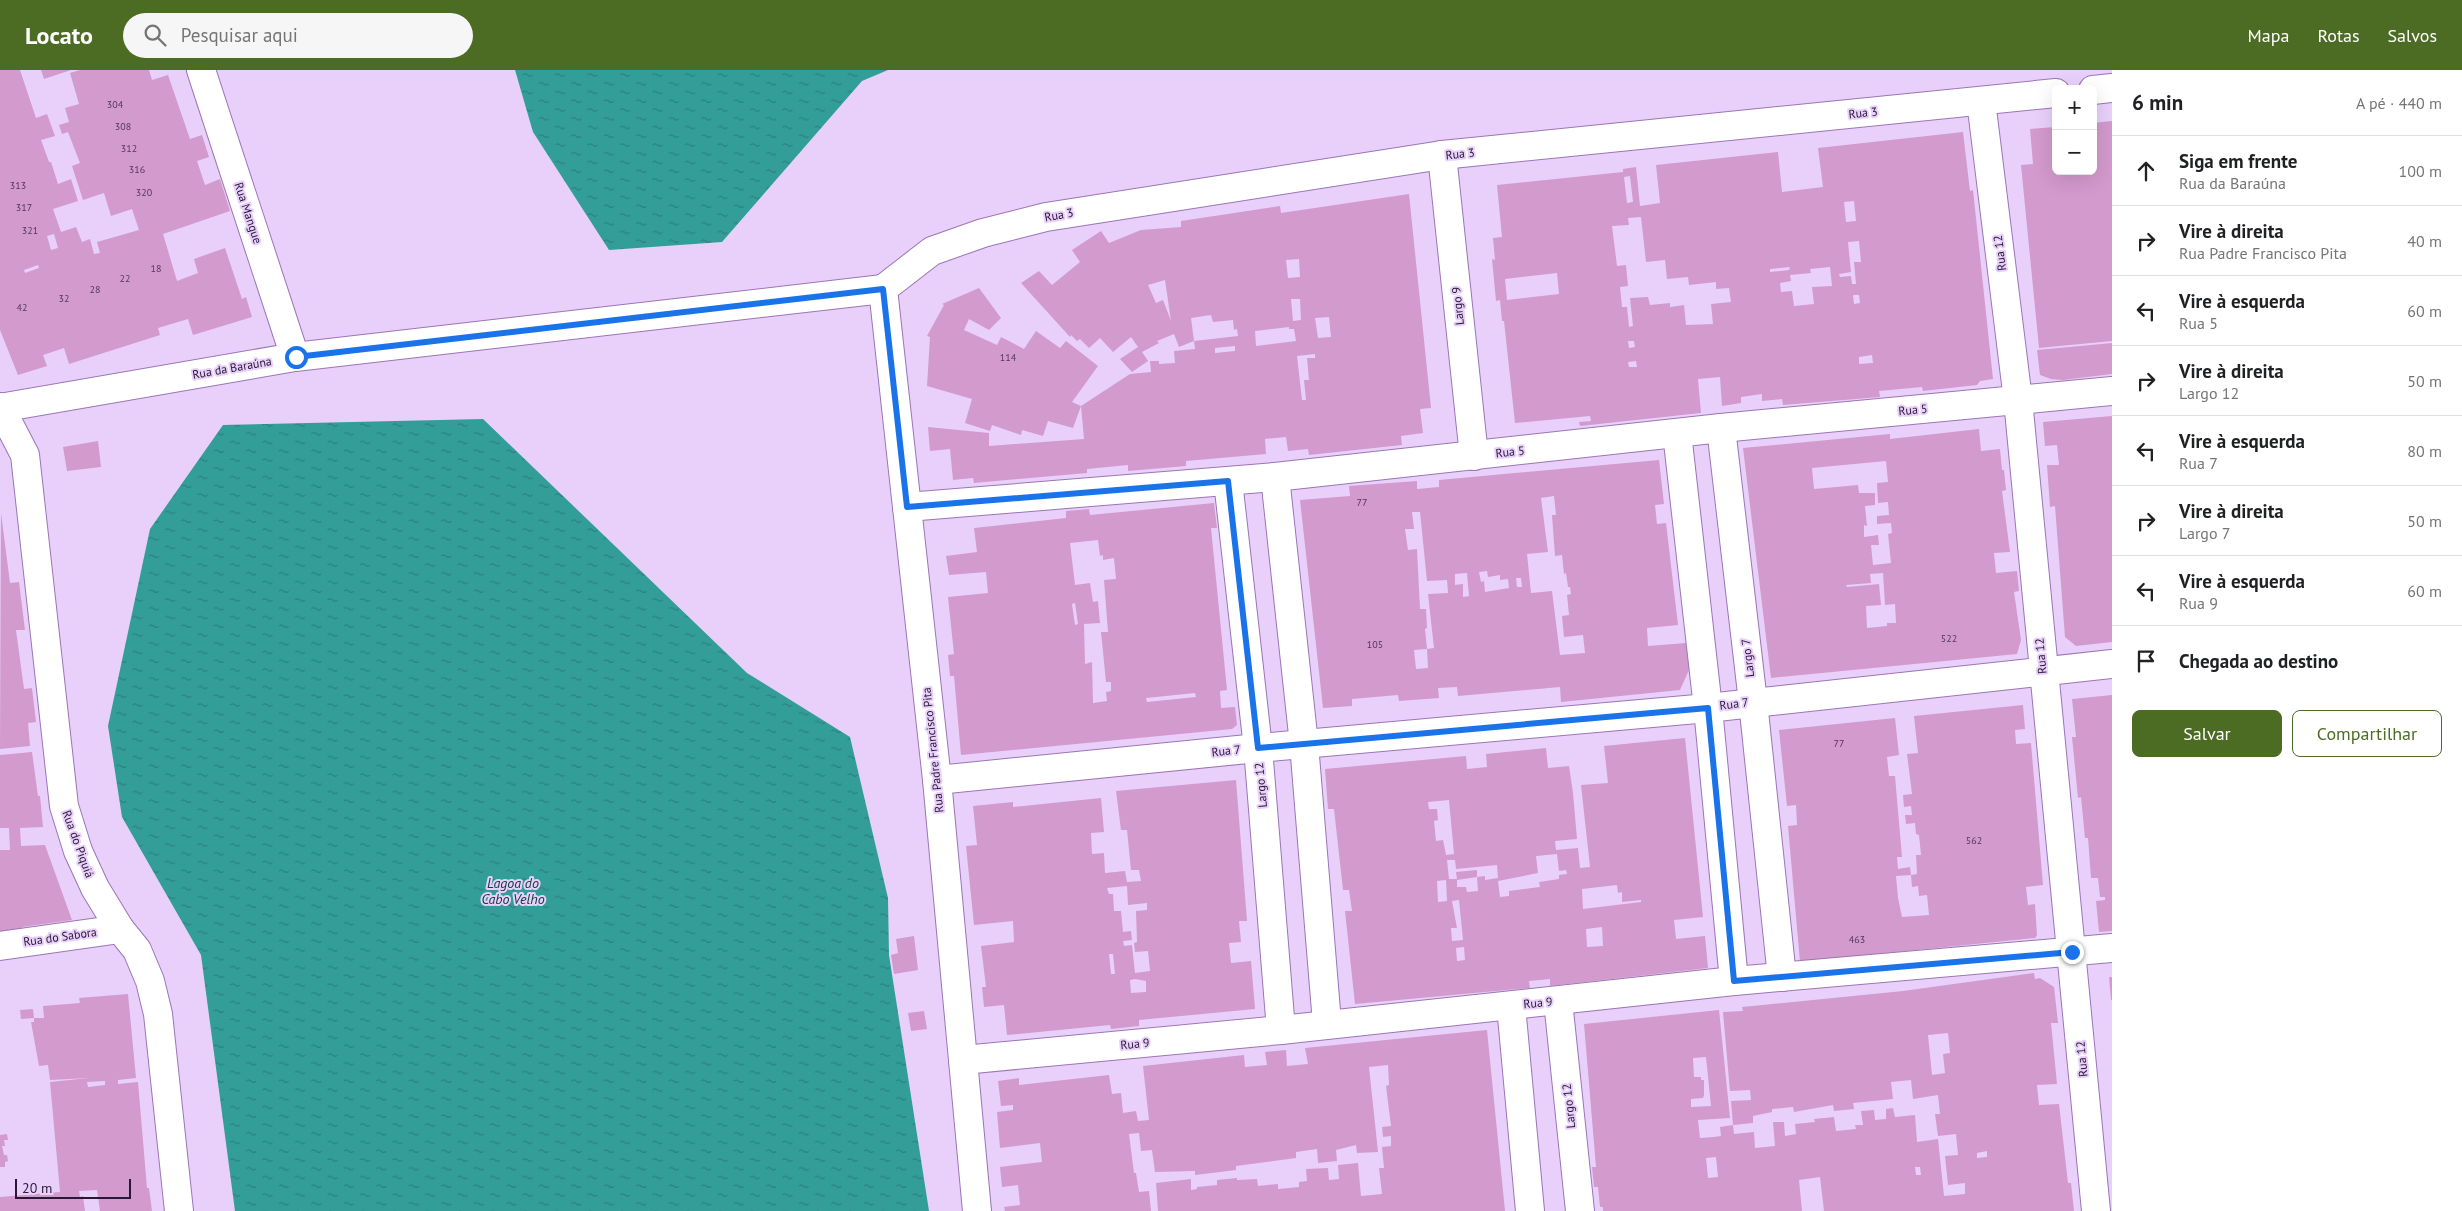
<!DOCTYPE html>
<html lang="pt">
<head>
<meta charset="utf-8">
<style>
  body { margin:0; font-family:"PT Sans",sans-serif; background:#f6f6f6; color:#202124 }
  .controls { position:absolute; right:15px; top:15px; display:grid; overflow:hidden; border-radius:8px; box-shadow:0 5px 20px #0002 }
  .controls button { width:45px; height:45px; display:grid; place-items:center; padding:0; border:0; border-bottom:1px solid #e0e0e0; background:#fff; color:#202124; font:25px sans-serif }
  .scale { position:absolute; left:15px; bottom:12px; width:116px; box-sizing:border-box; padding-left:5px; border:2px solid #281833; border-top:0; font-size:14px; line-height:18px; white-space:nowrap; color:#281833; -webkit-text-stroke:4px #e8d0fb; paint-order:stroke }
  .stop { position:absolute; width:15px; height:15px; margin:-11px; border:4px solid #1a73e8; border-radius:50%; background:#fff }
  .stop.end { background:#1a73e8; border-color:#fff; box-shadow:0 1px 5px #0008 }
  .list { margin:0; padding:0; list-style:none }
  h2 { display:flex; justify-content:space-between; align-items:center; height:65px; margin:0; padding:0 20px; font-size:21px }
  h2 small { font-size:16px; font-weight:400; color:#757577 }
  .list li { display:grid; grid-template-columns:32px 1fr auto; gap:15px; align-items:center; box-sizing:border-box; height:70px; padding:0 20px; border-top:1px solid #e0e0e0 }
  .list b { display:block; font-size:19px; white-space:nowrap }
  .list p { margin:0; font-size:16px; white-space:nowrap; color:#757577 }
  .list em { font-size:16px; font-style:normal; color:#757577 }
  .actions { display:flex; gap:10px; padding:15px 20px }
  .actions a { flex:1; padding:11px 0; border:1px solid #4c6c23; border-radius:8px; text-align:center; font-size:18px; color:#4c6c23 }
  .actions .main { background:#4c6c23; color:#fff }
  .icon { flex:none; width:28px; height:28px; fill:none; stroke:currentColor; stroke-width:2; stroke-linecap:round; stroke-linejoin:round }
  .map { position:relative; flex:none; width:2112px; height:1141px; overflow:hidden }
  header { display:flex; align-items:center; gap:30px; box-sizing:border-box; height:70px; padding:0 25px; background:#4c6c23; color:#fff }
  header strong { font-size:24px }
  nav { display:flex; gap:28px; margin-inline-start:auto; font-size:18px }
  .search { width:350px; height:45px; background:#f6f6f6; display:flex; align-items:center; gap:12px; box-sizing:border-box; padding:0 18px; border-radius:28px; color:#757577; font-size:19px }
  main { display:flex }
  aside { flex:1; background:#fff }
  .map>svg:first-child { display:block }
</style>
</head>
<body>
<header>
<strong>Locato</strong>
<div class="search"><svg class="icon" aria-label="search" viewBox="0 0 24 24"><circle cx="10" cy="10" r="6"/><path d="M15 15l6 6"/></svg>Pesquisar aqui</div>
<nav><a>Mapa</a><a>Rotas</a><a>Salvos</a></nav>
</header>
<main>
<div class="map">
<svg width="2112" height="1141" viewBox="0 0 2112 1141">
  <defs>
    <pattern id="water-ripples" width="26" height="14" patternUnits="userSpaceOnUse" patternTransform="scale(1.25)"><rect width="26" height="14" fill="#339e98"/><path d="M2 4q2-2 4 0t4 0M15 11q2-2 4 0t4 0" fill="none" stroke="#2b807d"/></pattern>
  </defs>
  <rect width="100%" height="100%" fill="#e8d0fb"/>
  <g fill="url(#water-ripples)">
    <polygon points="515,0 888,0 862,11 722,172 609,180 533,62"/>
    <polygon points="483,349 747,603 850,667 888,828 889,885 929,1141 235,1141 201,885 122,747 108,656 150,459 223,355"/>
  </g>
  <g fill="#d39acd" fill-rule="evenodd">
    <path d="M0,0H20L36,48L47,44L55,66L41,70L49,92H51L58,114L71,109L78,131L53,139L61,162L76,157L82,172L90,169L94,184L100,183L97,172L139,160L132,139L111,146L104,123L83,130L72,96L80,93L68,62L62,64L59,55L69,52L65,38L79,34L70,3L80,0H149L152,10L168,5L190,69L202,65L209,87L197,91L205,115L220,109L230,141L163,164L177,211L198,203L194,189L225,178L242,229L246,227L252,247L193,265L188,249L158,258L160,265L69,294L64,278L43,285L47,296L18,305L0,260ZM54,164L58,178L51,180L47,166ZM38,195L39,198L25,203L24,200Z"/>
    <polygon points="41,0 71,0 44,9"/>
    <polygon points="2112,51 2112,271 2039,278 2021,95 2033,94 2030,59 2056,57 2056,101 2093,101 2093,53"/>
    <path d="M1963,62L1970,121L1973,120L1993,309L1980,311L1977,315L1923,321L1922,317L1879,321L1880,327L1783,335L1782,329L1762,331V324L1741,327V333L1722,336L1720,307L1698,309L1701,343L1580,356L1579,352L1591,351L1590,346L1515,353L1504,251H1502L1500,230L1496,231L1492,189L1495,190L1493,168L1502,167L1497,115L1623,102V99L1636,97L1640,136L1660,133L1656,95L1778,82L1782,122L1823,117L1818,78ZM1630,106L1633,132L1627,133L1624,107ZM1854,131L1856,151L1846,152L1844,132ZM1641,147L1646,192L1665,190L1667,209L1688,207L1689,215L1716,212V219L1729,218L1731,232L1711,234L1713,254L1686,255L1684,235L1670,237V233L1650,235L1648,227L1630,228L1633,256L1629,257L1627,237H1622L1620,217L1628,216L1626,195L1617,196L1612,156L1629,155L1628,148ZM1859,171L1861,192H1854L1856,214H1852L1851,206L1840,207L1839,204L1851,202L1848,172ZM1790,197L1789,200L1770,202V199ZM1830,197L1832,216L1812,217L1814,234L1794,236L1792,221L1781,222L1780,213L1791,211L1790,205L1811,203L1810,199ZM1557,203L1559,224L1507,230L1505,209ZM1853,225H1859L1860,233L1854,234ZM1628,271H1634L1635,277L1629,278ZM1872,285L1873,293L1859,294V287ZM1636,291L1637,297H1629L1628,292Z"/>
    <path d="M1409,124L1431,338L1420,339L1423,363L1401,366L1402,375L1309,385L1308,379L1288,381L1286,367L1265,369L1266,384L1186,391V396L1128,401V395L1087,399V403L974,413L973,408L953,410L950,379L930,381L928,357L989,363V376L1084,369L1081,336L1073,358L1048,351L1043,366L1022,360L1021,365L992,355L990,361L965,353L972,329L927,316L930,267L927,266L944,235L942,234L979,218L1001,248L989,260L969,249L964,260L997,275L1001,267L1024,279L1036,261L1060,278L1066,271L1098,296L1072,332L1081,336L1130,304L1151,302L1150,291H1159V294L1175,293L1174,281L1195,279L1194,271L1238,266L1237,259L1234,260L1233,250L1213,252L1211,245L1191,248L1194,271L1179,277L1174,264L1157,271L1159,273L1142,282L1148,291L1132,302L1120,289L1138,277L1131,267L1113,282L1100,268L1089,278L1080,269L1077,271L1071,265L1070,267L1021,213L1039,201L1052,215L1080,192L1072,180L1101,161L1109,173L1141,160L1181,157V151L1221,145L1280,136L1281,143ZM1299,189L1300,207L1288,208L1286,190ZM1165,210L1171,251L1163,230L1156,233L1148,215ZM1291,229H1300L1301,250L1293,251ZM1329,247L1331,267L1318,268L1315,248ZM1289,257V259H1294L1296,271L1256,276L1255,261ZM1235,276V281L1215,283V278ZM1315,284V288H1307L1309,310H1304L1306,330H1302L1297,286Z"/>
    <polygon points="2112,273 2112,304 2063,310 2051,309 2040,305 2037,280"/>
    <polygon points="2112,346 2112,572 2076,576 2065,567 2055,436 2050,437 2047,395 2059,395 2057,375 2045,376 2043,352"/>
    <path d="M1979,359L1981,381L2000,379L2002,400H2004L2006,420L2002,421L2010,482L1994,483L1996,503L2017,501L2019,521L2014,522L2021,570L2017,584L1771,608L1743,378L1890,364V369ZM1886,391L1888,412L1877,413L1878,433L1888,432L1889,445L1877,446V454L1891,453L1892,463L1888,464L1891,493L1873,495L1871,475H1879L1878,465L1864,467V455L1867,456L1865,436L1875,435V423H1859L1858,415L1814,419L1812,398ZM1883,503L1885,535L1895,534L1896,553H1887V556L1867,558L1866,536L1881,535L1879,514L1847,517L1846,515L1871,513L1870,504Z"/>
    <polygon points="98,371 101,397 67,401 63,377"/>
    <path d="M1659,390L1664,434L1655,435L1657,454L1666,453L1678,555L1647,558L1648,576L1686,573L1689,600L1680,620L1561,632L1560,617L1458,626L1457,617L1438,618L1439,628L1399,631L1398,625L1352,629V636L1323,638L1300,430L1350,426L1349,416L1417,411V419L1439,417V410ZM1554,426L1556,445H1552L1555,486L1562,485L1564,504L1566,503L1568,517H1570L1571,524L1567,525L1569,545L1562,546L1564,567L1583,565L1585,583L1560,585L1552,521L1531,523L1527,484L1548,482L1541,428ZM1412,442H1420L1427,511L1447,510L1448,523L1428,524L1434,578L1427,579L1428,598L1416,599L1414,580L1427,579L1425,559L1427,558L1426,539H1420L1417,479L1408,480L1405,459H1414ZM1487,501L1488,507L1500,505V510L1508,509L1509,518L1485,522L1484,511L1481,512L1479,502ZM1467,503L1469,526L1463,527V514L1455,515V504ZM1516,508H1521L1522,517H1517Z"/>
    <path d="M1214,433L1217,458H1211L1227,620L1220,621L1221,638L1235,637L1237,655L1232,659L961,685L954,606H950L948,585L954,584L948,527L988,523L986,502L949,505L946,486L977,482L974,458L1066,448V441L1089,439L1090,445ZM1098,470L1100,486L1103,485V490L1114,488L1116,509L1104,510L1108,562H1101L1106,612H1111V621L1106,622L1107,631L1093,633L1092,592L1085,594L1084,554L1100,553L1098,531L1093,532L1090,513L1075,515L1070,473ZM1075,533L1078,554L1075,555L1072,534ZM1195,623L1196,627L1147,632L1146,628Z"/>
    <polygon points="1,443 10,513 19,512 25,560 16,560 24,619 32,618 36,652 28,653 30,676 0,679"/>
    <polygon points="2112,625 2112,861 2099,862 2096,831 2105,830 2105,827 2100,827 2098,808 2091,808 2088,768 2085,768 2081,727 2078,728 2072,667 2076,667 2072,629"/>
    <polygon points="2023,635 2025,659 2015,660 2016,674 2031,673 2043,815 2026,817 2028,835 2035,834 2037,865 2035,868 1800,892 1788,756 1797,755 1796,735 1787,736 1779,660 1895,648 1899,685 1887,687 1889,706 1895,706 1902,787 1897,787 1898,799 1910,797 1911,805 1896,806 1898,828 1902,847 1929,845 1927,825 1919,826 1918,816 1912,817 1911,805 1917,804 1916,785 1921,785 1919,765 1916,764 1915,753 1906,754 1905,745 1912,745 1911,736 1904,737 1903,725 1912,724 1907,684 1918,683 1914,646"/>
    <path d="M1685,668L1703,847L1674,850L1676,869L1705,866L1708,898L1550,916V909L1529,911L1530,918L1355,934L1345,841H1352L1349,820H1343L1334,739H1328L1325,699L1466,686L1467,699L1487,697L1486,684L1546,678L1548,698L1569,696L1573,723L1577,769L1555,771L1556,780L1578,778L1580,798L1590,797L1581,715L1608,713L1604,676ZM1449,730L1454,784L1446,785L1443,770L1436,771L1434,751L1438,750L1437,739H1429L1428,732ZM1557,784L1559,801L1566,800L1567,804L1559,805V809L1539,812L1540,817L1509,821V826L1500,827L1498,811L1538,803L1536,786ZM1447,790H1455L1456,799L1497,795L1498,808L1485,810V806L1477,807V800L1456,802L1457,809H1449ZM1477,807L1478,821L1467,822L1466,817H1457V810ZM1446,810L1447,831L1438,832L1437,811ZM1617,815L1618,823L1622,822V832L1641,830V832L1583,839L1582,819ZM1459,830L1463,870L1452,871L1451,858H1457L1452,831ZM1602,857L1603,876L1587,877L1586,859ZM1464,877L1465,890L1457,891L1456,878Z"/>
    <polygon points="32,682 38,726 40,726 43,757 20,758 21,776 45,775 72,850 22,857 22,862 0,862 0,780 10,780 9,758 0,758 0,685"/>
    <path d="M1236,710L1247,851H1239L1241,872L1229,873L1231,893L1251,891L1255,939L1139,950V956L1111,959L1110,955L1007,965L1004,935L984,937L982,917H986L981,876L1014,872L1013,851L974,855L966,776L977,775L973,736L1013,732V737L1101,728L1104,762L1091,763L1092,784L1104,783L1105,803L1125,801L1127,812L1141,811L1139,800H1131L1127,760H1121L1116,721ZM1127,816L1128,835L1147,833V840L1136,841L1137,872L1134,873L1135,882L1148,881L1150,901L1135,903L1132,875L1124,876L1123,871L1132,870L1131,861L1123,862L1121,841H1114L1113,824H1109L1107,818ZM1109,884H1113L1115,904H1111ZM1135,909L1146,911V922L1131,923L1130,910Z"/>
    <polygon points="914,866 918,900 894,904 891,885 898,883 896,869"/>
    <path d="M2034,903L2035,909L2040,908L2054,917L2058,953H2051L2057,1014L2037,1015L2039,1035L2059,1034L2068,1113H2071L2074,1141H1824L1820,1107L1799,1110L1802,1141H1603V1137H1600L1598,1117H1594L1592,1097H1596L1584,954L1719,940L1730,1048L1698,1050L1700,1068L1714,1067L1721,1066L1720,1057L1733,1055L1731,1031L1751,1030L1750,1020L1730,1021L1723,942L1743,941L1742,937L1903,921ZM1948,963L1950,983L1943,984L1945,1003L1932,1005L1928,965ZM1706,987L1711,1036L1691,1037V1029L1703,1028L1704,1025V1010H1701V1007H1694L1693,988ZM1911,1010L1913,1029L1938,1025L1940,1044H1935L1938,1066L1956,1064L1958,1085L1945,1086L1948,1115L1965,1113V1124L1944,1126L1938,1069L1917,1072L1915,1045L1895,1047L1893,1038L1886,1039V1049L1875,1050L1874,1040L1861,1041L1863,1055H1855L1856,1059L1836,1061L1834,1047L1814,1049L1815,1052L1795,1054L1796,1064L1785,1066L1784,1052H1773L1775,1076L1755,1078L1754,1062L1734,1064L1733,1055L1753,1053V1046L1772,1042V1039L1793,1037L1794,1042L1833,1035L1834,1041L1854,1039L1853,1033L1893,1029L1891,1012ZM1987,1081V1087L1977,1088V1083ZM1716,1087L1718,1107L1708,1108L1706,1088ZM1915,1097H1920L1921,1105H1916Z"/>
    <polygon points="2109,907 2112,907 2112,930 2111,930"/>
    <path d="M128,924L136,1008L118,1010V1014L138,1012L147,1118H149L152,1141H100L97,1120L79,1121L80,1127L83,1126L85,1141H0V1127L60,1122L50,1012L89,1008L50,1010L48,995L39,996L31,952H34V948H44L43,936L80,933L79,928ZM105,1011V1015L88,1017L87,1012Z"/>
    <polygon points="33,939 34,948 21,949 20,940"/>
    <polygon points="924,941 927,959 911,961 908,943"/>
    <polygon points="1487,960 1505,1141 1158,1141 1156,1113 1191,1109 1191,1120 1197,1119 1197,1117 1217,1115 1217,1110 1237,1108 1237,1110 1257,1109 1258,1116 1278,1114 1278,1119 1299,1117 1299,1112 1307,1111 1306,1099 1328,1098 1329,1110 1339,1109 1338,1095 1358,1093 1361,1126 1382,1124 1379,1098 1384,1098 1382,1077 1391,1076 1391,1066 1383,1067 1382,1057 1391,1056 1386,1016 1389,1015 1388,995 1369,997 1378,1082 1357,1083 1356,1075 1336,1080 1337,1091 1318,1093 1317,1079 1296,1082 1296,1088 1236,1096 1236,1100 1195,1105 1195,1101 1155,1102 1152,1080 1141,1081 1139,1063 1129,1064 1134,1103 1136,1103 1139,1122 1149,1121 1151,1141 1005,1141 1004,1137 1020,1135 1018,1115 1002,1117 1000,1097 1042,1092 1040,1073 1000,1078 997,1042 1013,1040 1013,1035 1001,1036 998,1011 1019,1008 1019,1015 1109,1005 1112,1024 1121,1023 1123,1043 1136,1041 1138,1051 1149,1050 1143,996 1244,985 1245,997 1267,995 1265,982 1286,980 1287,996 1308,994 1305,978"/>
    <polygon points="7,1064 8,1070 4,1070 5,1076 2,1076 4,1085 7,1085 8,1091 5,1092 5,1097 0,1097 0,1065"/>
  </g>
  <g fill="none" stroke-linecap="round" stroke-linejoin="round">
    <defs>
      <g id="minor">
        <polyline points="201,0 295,287"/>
        <polyline points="2093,20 2112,18"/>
        <polyline points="1981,31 2018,330 2096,1141"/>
        <polyline points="1442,85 1474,386"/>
        <polyline points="883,219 932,181 983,163 1046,147 1442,85 2056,23"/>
        <polyline points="883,219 937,710 977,1141"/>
        <polyline points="0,337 25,385 64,736 78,781 95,818 120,859 137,880 150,911 158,944 179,1141"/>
        <polyline points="0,338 295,287 883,219"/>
        <polyline points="1721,358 1753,632 1782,907"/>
        <polyline points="1677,363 1708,638 1734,911"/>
        <polyline points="1275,407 1304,674 1327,953"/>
        <polyline points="1228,411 1258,678 1281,960"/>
        <polyline points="907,437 1275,407 1721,358 2112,321"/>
        <polyline points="937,710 1258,678 1708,638 2112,594"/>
        <polyline points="0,876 120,859"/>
        <polyline points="1558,931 1580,1141"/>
        <polyline points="1511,936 1530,1141"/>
        <polyline points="963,990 1281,960 1734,911 2112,878"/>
      </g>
    </defs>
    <use href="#minor" stroke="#9b75b7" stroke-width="30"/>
    <use href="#minor" stroke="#fff" stroke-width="28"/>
  </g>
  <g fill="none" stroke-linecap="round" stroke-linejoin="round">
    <polyline stroke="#1a73e8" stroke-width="6" points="296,287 883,219 907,437 1228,411 1258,678 1708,638 1734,911 2072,882"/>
  </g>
  <g text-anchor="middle" stroke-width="4" stroke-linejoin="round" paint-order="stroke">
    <g font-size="10" fill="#53385a">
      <text x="115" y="38">304</text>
      <text x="123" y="60">308</text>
      <text x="129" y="82">312</text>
      <text x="137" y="103">316</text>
      <text x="18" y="119">313</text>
      <text x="144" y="126">320</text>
      <text x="24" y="141">317</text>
      <text x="30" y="164">321</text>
      <text x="156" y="202">18</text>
      <text x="125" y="212">22</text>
      <text x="95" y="223">28</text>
      <text x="64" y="232">32</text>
      <text x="22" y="241">42</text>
      <text x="1008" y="291">114</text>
      <text x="1362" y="436">77</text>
      <text x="1949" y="572">522</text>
      <text x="1375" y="578">105</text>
      <text x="1839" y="677">77</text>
      <text x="1974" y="774">562</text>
      <text x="1857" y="873">463</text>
    </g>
    <g font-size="12" fill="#281833" stroke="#e8d0fb">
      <text transform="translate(1863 43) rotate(-6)" y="4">Rua 3</text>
      <text transform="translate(1460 84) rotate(-6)" y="4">Rua 3</text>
      <text transform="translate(248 143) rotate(72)" y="4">Rua Mangue</text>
      <text transform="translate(1059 145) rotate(-10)" y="4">Rua 3</text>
      <text transform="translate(2000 183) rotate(-97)" y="4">Rua 12</text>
      <text transform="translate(1458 236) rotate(-96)" y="4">Largo 9</text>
      <text transform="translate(232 298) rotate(-10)" y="4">Rua da Baraúna</text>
      <text transform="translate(1913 340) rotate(-5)" y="4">Rua 5</text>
      <text transform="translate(1510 382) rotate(-6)" y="4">Rua 5</text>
      <text transform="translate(2041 586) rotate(-95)" y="4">Rua 12</text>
      <text transform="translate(1748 588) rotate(-97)" y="4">Largo 7</text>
      <text transform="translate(1734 634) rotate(-7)" y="4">Rua 7</text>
      <text transform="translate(933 680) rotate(-96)" y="4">Rua Padre Francisco Pita</text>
      <text transform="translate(1226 681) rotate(-6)" y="4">Rua 7</text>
      <text transform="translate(1261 715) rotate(-95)" y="4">Largo 12</text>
      <text transform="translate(78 774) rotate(70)" y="4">Rua do Piquiá</text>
      <text transform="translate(60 867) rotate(-8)" y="4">Rua do Sabora</text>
      <text transform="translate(1538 933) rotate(-5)" y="4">Rua 9</text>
      <text transform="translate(1135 974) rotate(-5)" y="4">Rua 9</text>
      <text transform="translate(2082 989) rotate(-95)" y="4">Rua 12</text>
      <text transform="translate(1569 1036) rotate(-96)" y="4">Largo 12</text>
    </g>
    <g font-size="14" font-style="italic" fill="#10403d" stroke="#e8d0fb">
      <text x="513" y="818">Lagoa do<tspan x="513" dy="16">Cabo Velho</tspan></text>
    </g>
  </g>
</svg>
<div class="controls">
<button>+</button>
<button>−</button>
</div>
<div class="scale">20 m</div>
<div class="stop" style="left:296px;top:287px"></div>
<div class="stop end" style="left:2072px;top:882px"></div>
</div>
<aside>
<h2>6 min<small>A pé · 440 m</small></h2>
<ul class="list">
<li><svg class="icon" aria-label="ahead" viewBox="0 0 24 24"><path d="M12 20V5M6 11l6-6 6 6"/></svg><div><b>Siga em frente</b><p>Rua da Baraúna</p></div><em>100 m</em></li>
<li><svg class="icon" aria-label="right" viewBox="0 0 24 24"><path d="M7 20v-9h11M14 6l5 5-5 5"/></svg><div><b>Vire à direita</b><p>Rua Padre Francisco Pita</p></div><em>40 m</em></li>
<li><svg class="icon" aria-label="left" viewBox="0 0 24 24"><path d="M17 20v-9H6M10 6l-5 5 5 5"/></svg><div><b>Vire à esquerda</b><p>Rua 5</p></div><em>60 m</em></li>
<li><svg class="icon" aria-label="right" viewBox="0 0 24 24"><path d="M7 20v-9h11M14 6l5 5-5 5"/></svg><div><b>Vire à direita</b><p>Largo 12</p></div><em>50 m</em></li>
<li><svg class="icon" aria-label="left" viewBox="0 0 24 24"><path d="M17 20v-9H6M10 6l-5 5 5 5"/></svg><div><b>Vire à esquerda</b><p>Rua 7</p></div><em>80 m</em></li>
<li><svg class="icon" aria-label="right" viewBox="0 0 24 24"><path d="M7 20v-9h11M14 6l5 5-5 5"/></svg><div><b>Vire à direita</b><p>Largo 7</p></div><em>50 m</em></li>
<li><svg class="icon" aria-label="left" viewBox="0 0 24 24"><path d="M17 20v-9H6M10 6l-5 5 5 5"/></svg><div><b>Vire à esquerda</b><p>Rua 9</p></div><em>60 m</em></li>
<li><svg class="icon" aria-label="arrive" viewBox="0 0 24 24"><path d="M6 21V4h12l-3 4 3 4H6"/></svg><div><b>Chegada ao destino</b></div></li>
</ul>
<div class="actions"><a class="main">Salvar</a><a>Compartilhar</a></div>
</aside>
</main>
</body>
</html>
